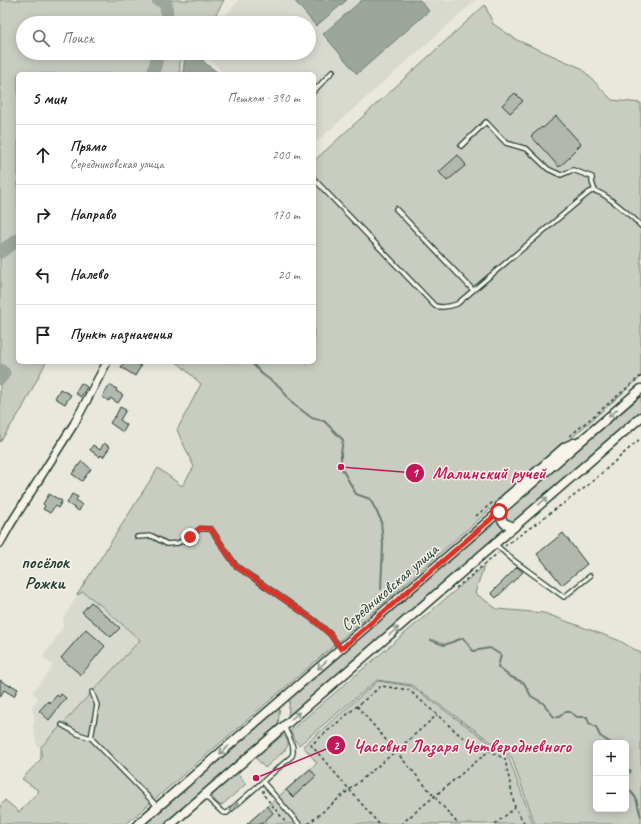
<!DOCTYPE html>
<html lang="ru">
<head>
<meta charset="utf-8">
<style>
  body { margin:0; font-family:Caveat,sans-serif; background:#f2f2f2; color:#202124 }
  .controls { position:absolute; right:12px; bottom:12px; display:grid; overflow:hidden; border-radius:6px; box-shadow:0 2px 10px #0003 }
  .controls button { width:36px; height:36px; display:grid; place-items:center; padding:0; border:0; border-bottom:1px solid #e0e0e0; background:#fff; color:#202124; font:20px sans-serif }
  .stop { position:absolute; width:12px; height:12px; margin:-9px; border:3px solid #d93025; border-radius:50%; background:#fff }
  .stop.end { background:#d93025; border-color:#fff; box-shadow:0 1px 4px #0008 }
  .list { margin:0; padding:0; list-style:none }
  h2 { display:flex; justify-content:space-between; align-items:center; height:52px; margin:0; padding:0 16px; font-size:17px }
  h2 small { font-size:13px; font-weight:400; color:#757577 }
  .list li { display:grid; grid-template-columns:26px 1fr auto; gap:12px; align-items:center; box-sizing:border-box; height:60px; padding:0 16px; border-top:1px solid #e0e0e0 }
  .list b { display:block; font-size:15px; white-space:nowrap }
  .list p { margin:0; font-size:13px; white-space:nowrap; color:#757577 }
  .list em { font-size:13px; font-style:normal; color:#757577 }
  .icon { flex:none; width:22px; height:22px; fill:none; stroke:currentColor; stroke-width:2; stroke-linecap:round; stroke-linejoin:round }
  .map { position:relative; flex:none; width:641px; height:824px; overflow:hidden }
  .search { position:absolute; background:#fff; box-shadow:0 2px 10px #0003; left:16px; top:16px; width:300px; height:44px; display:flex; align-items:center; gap:10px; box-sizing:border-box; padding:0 14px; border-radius:22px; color:#757577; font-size:15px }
  .panel { position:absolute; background:#fff; box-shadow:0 2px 10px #0003; left:16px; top:72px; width:300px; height:292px; border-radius:6px }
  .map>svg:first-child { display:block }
</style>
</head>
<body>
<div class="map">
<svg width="641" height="824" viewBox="0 0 641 824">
  <rect width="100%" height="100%" fill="#eae8dd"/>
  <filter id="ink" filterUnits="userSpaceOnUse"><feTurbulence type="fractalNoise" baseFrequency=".025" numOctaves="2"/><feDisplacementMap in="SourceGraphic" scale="8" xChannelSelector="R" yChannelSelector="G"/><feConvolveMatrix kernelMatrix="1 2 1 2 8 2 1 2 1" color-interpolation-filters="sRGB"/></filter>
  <g filter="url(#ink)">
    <g fill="#d9dacf">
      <polygon points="239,0 476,0 314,144 314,74 224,74 204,53 309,53 309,23 218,23"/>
      <polygon points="82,592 99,604 140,640 41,747 37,746 33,725 35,720 32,707 38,698 32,692 51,670 52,665 43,657 63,627 63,619 77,595"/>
    </g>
    <g fill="#c8ccc1" stroke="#74847a" fill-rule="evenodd">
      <polygon points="0,0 224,0 211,23 23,23 23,53 188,53 180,62 180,74 18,74 18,362 46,362 22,409 0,442"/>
      <polygon points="485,5 493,24 517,40 581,68 612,100 641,103 641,377 380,606 126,824 0,824 0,806 5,800 19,812 39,791 22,779 41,759 41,747 140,640 99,604 83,592 77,595 158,468 182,486 194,467 177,430 201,384 177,362 314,362 314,161"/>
      <polygon points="641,396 641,414 288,716 290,698"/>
      <path d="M484,566L475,593L497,609L544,613L618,640L641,653V824H535L511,756L412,685L377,680L299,745L295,740L290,731ZM596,743H626V809H596Z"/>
      <polygon points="378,681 411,686 508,756 533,824 247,824 317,763 303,746"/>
      <polygon points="280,705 278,725 165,824 144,824"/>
      <polygon points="283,735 288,741 288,745 285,750 265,768 256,758"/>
      <polygon points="237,772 246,784 222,805 219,805 213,798 212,794"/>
    </g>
    <g fill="#9ca69c" stroke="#6a7c72">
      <polygon points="294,0 347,0 316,26"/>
      <polygon points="362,0 420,0 429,11 357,74 323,34"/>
      <polygon points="185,53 197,53 206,64 220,74 183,74"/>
    </g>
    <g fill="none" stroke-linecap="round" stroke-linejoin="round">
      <g stroke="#6a7c72" stroke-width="2">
        <polyline points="251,362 262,374 280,387 292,403 312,418 324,421 343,440 341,453 341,467 356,494 370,499 381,520 383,545 381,589"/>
        <polyline points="431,640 444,645 463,638 473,651 490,648 501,655 498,667 509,676 524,683 531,696 543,703 554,717 559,717 565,712 570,712 577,717 587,717 589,723 596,727 600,736 611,743"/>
        <polyline points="626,768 631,771 626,776"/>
        <polyline points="626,786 636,798 640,814 641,816"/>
      </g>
      <g stroke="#9ca69c" stroke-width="13">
        <polyline points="158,0 166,3 167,21 165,23"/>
        <polyline points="153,74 158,54 157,53"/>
        <polyline points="0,252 18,240"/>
        <polyline points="0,370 4,373 0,379"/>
      </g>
    </g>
    <g fill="#b2b8ae" stroke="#1f3d34">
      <polygon points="515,93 523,101 510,113 502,105"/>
      <polygon points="556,116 581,144 569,156 570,157 559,167 531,136 542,127 543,128"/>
      <polygon points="458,155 466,165 447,181 439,172"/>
      <polygon points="124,362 134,362 141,366 135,376 121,367"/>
      <polygon points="81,383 87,387 81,397 75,393"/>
      <polygon points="110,385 117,389 116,391 123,395 118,403 110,398 109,401 102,397"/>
      <polygon points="60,389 71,395 65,404 55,398"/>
      <polygon points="120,407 126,410 120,420 127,425 123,432 110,423 114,417 115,417"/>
      <polygon points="104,443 110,447 103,457 101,455 100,457 90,450 93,445 100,450"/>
      <polygon points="82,461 91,469 82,481 72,474"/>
      <polygon points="49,494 62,501 58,508 55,506 50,513 43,509 45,506 43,504"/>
      <polygon points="72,494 78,497 76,500 82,505 79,511 67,503"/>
      <polygon points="563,533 587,564 562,585 537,554"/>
      <polygon points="517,567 523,572 496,598 491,593"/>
      <polygon points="91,602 120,628 111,637 82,612"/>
      <polygon points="86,629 105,646 81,675 61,658"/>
      <polygon points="0,680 10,686 11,685 18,689 14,696 4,690 0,697"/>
      <polygon points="61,694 66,698 49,720 39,711 48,701 50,703 57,695 59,697"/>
      <polygon points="310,769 316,776 293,797 286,790"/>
      <polygon points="267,806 273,813 261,824 247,824"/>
    </g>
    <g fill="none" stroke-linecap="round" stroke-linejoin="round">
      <defs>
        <g id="service">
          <polyline points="314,91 333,71"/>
          <polyline points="461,146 486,122 506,143 527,149 548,169 561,175 573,170 592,177 592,182 595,191"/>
          <path d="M314,179L435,306C443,308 449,307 457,304L586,195C588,193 591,191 594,191C603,191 635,219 641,226"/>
          <polyline points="396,209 473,290"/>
          <polyline points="137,537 152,536 167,544 178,543 190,537 200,529 211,529 236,566 314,620 330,634 340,648"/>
          <polyline points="495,544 513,560 564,597 590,576"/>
          <polyline points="92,692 97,705 91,738 157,806"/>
          <polyline points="62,725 78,734 91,738"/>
          <polyline points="263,782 299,824"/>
          <path d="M205,796L222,812L225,813H227L292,756C296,746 288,736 284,726"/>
        </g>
        <polyline id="minor" points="0,543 10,525 74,424 107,362"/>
        <g id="tertiary">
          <polyline points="514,527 504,523 501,518 499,512 500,505 505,499 565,447 574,443"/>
          <polyline points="138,824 641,389"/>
          <polyline points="171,824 641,417"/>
        </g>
      </defs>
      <use href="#service" stroke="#1f3d34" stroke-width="6"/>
      <use href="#minor" stroke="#1f3d34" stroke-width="10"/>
      <use href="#tertiary" stroke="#1f3d34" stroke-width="11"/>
      <g stroke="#1f3d34" stroke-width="1.5" stroke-dasharray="3 3" stroke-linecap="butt">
        <polyline points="570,436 641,376"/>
        <polyline points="476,516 493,502"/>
        <polyline points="505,546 586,487 641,438"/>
        <polyline points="456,588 498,553"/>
        <polyline points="357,706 458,824"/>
        <polyline points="263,790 263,794 284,820 284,824"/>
        <polyline points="308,824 396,751 437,715"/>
        <polyline points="379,824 311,745 381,686 409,690 461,736 505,759 515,808 525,824"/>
        <polyline points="401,824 489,751"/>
        <polyline points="495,824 515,808"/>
      </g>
      <use href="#service" stroke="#f7f3e8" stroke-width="3.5"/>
      <use href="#minor" stroke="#f7f3e8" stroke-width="7"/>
      <use href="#tertiary" stroke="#f7f3e8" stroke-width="8"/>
    </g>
    <defs><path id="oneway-shaft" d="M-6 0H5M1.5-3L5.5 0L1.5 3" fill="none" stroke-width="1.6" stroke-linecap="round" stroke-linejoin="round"/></defs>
    <g stroke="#8b988e">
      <use href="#oneway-shaft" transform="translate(613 413) rotate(139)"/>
      <use href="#oneway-shaft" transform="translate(543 501) rotate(-41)"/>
      <use href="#oneway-shaft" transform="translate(394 631) rotate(-41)"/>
      <use href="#oneway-shaft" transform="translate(322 665) rotate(139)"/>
      <use href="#oneway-shaft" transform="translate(295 716) rotate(-41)"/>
      <use href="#oneway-shaft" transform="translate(224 750) rotate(139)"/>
      <use href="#oneway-shaft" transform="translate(234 807) rotate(-41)"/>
    </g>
  </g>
  <g fill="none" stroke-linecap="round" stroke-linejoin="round" filter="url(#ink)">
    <polyline stroke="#d93025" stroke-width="5" points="190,537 200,528 211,529 236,566 314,620 330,634 341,649 499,512"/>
  </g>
  <g text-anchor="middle" stroke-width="3" stroke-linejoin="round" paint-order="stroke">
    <g font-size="17" fill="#1f3d34" stroke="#f7f3e8">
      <text transform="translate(389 587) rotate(-41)" y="6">Середниковская улица</text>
    </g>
    <g font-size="18" font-weight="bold" fill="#1f3d34" stroke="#f7f3e8">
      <text x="45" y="568">посёлок<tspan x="45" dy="21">Рожки</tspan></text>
    </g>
  </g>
  <path fill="none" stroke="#c2185b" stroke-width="1.5" d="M341 467L415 473M256 778L336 745"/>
  <g fill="#c2185b" stroke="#f7f3e8" stroke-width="1.5">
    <circle cx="341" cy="467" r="4"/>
    <circle cx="256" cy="778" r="4"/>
    <circle cx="415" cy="473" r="10"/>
    <circle cx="336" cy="745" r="10"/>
  </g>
  <g font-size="12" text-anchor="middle" font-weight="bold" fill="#fff">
    <text x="415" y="477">1</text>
    <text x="336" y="750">2</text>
  </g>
  <g font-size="18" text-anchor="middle" font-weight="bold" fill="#c2185b" stroke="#f7f3e8" stroke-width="3" stroke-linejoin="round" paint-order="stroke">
    <text x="489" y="479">Малинский ручей</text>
    <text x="462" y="752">Часовня Лазаря Четверодневного</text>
  </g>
</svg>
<div class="controls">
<button>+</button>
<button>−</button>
</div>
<div class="stop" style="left:499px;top:512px"></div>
<div class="stop end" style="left:190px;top:537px"></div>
<div class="search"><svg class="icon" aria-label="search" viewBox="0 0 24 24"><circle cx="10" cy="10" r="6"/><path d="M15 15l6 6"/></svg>Поиск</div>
<section class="panel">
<h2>5 мин<small>Пешком · 390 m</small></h2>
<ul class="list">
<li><svg class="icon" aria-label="ahead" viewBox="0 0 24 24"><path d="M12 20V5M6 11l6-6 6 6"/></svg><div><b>Прямо</b><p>Середниковская улица</p></div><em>200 m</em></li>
<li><svg class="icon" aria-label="right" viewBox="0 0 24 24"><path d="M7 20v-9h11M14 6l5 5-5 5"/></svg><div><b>Направо</b></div><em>170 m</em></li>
<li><svg class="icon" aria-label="left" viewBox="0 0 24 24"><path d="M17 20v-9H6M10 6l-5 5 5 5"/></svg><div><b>Налево</b></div><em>20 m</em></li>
<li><svg class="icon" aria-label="arrive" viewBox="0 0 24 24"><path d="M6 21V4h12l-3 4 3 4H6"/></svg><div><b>Пункт назначения</b></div></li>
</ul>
</section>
</div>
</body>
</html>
